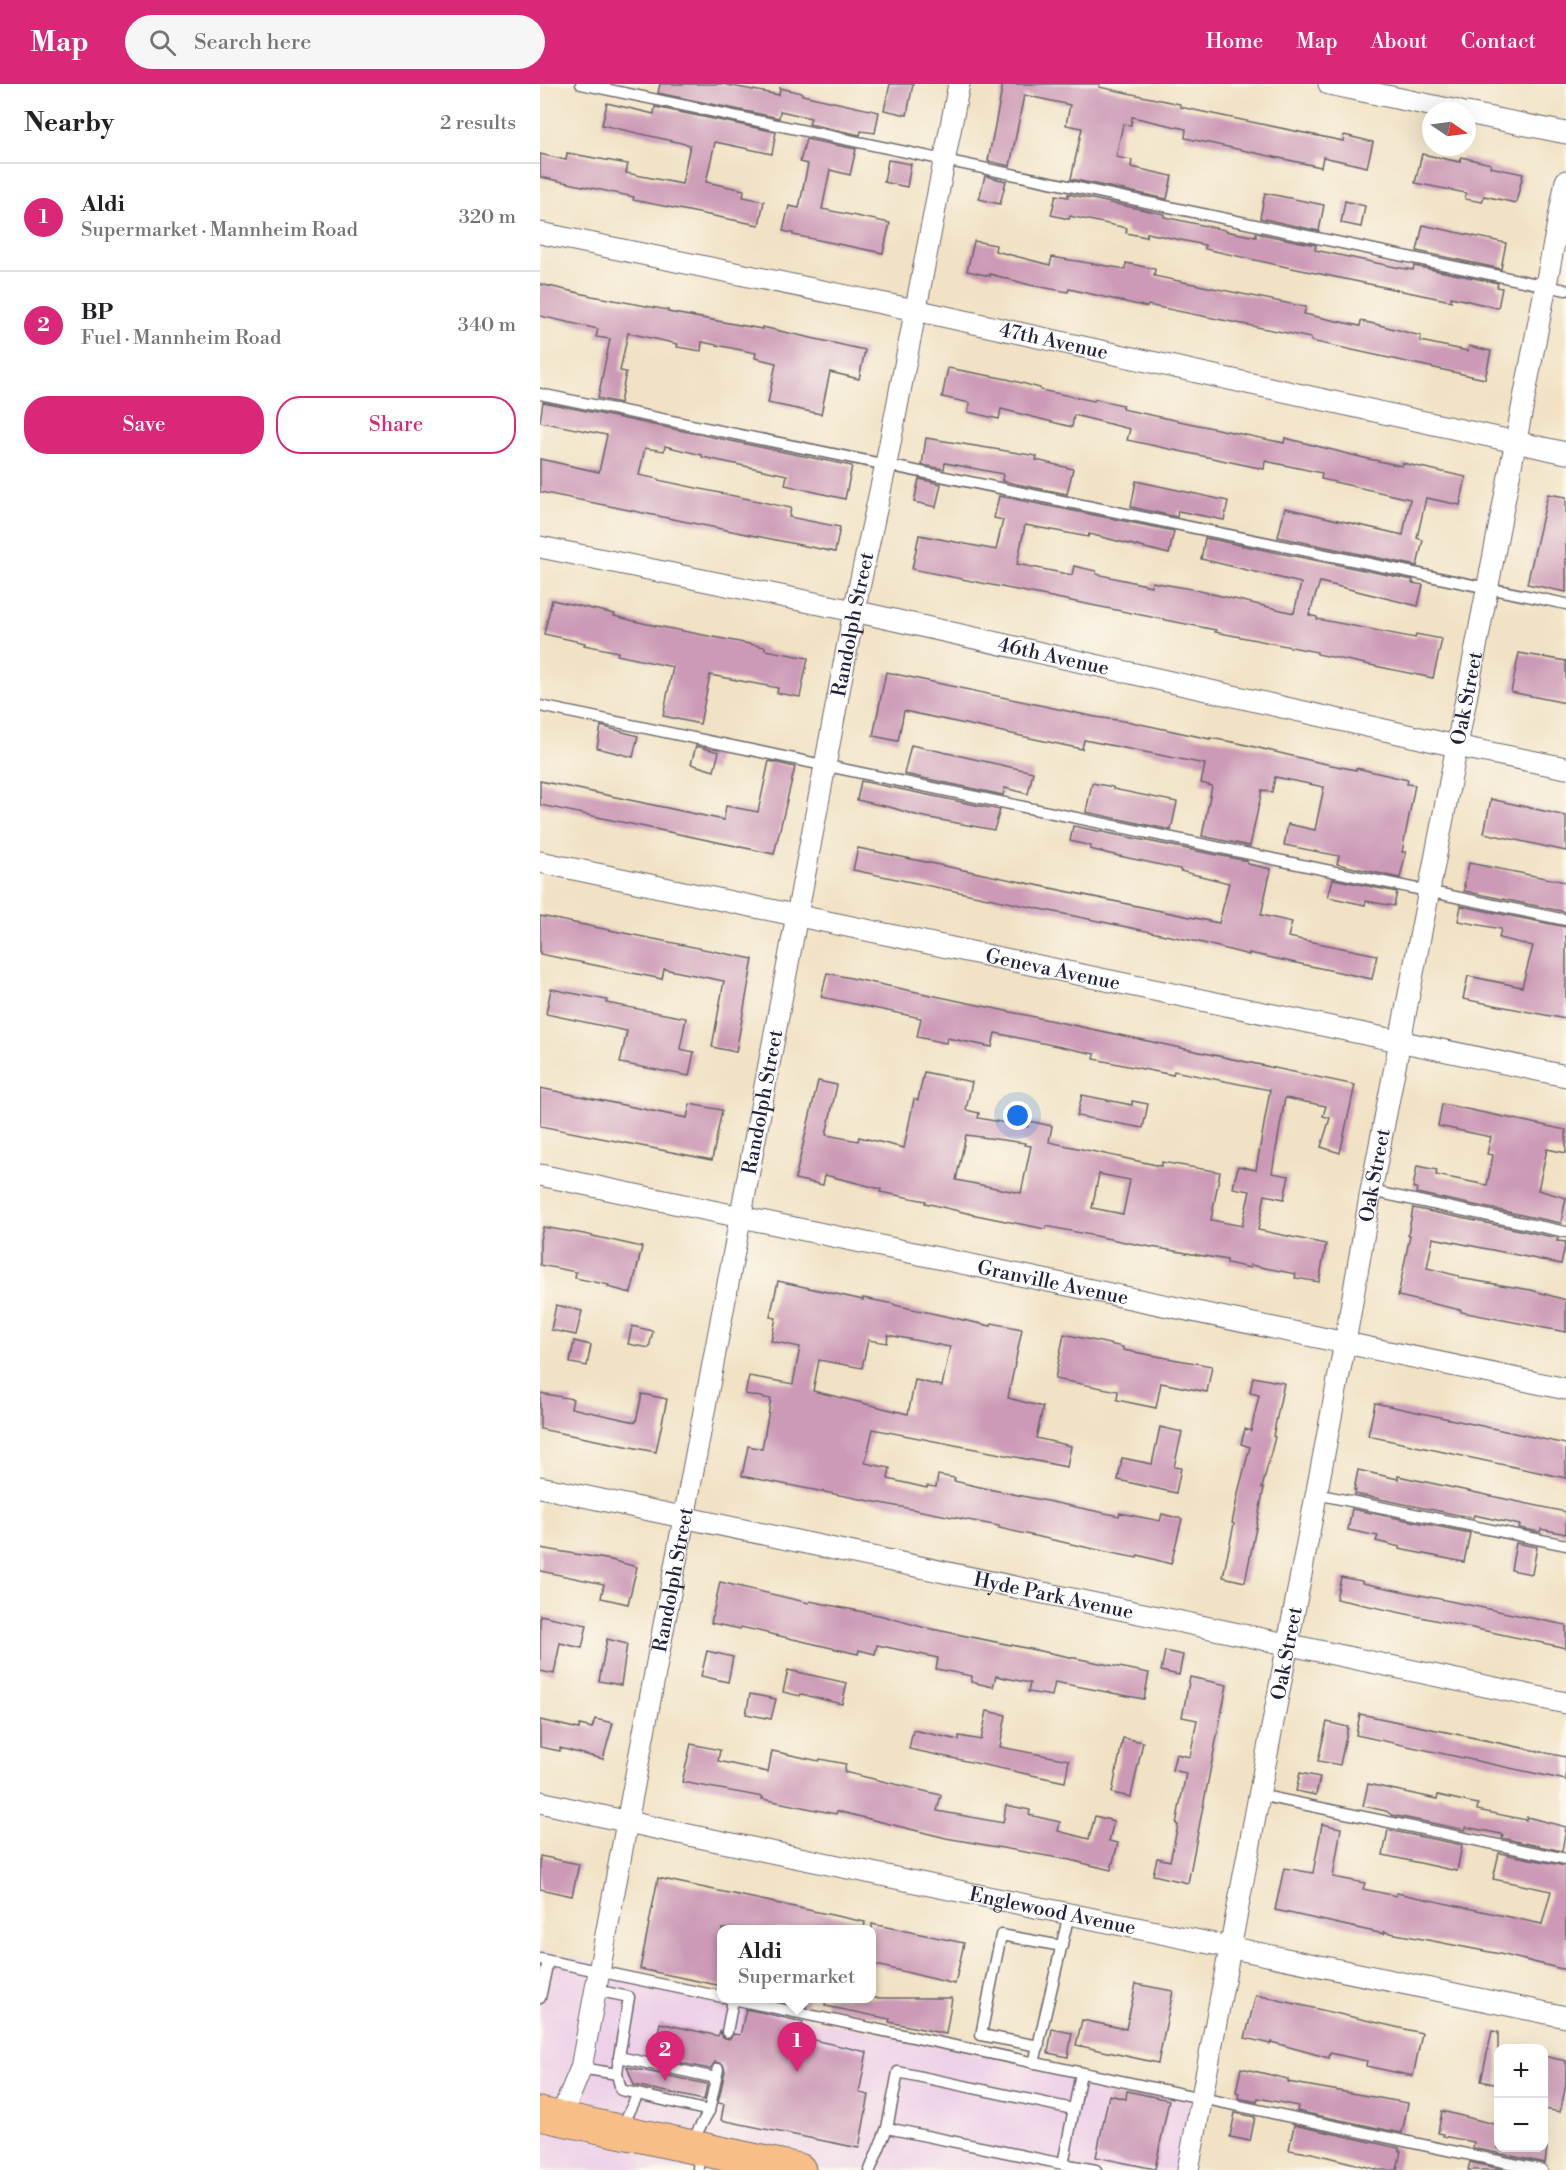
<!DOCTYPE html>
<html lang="en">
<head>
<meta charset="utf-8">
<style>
  body { margin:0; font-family:"Libre Bodoni",serif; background:#f6f6f6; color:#202124 }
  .controls { position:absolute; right:18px; bottom:18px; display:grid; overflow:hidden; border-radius:12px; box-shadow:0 6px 24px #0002 }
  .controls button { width:54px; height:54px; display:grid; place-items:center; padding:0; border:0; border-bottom:2px solid #e0e0e0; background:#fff; color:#202124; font:30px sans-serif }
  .compass { position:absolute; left:882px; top:18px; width:54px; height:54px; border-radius:50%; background:#fff; box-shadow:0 6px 24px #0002; rotate:103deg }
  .you { position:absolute; left:478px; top:1032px; width:21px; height:21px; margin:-15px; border:4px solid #fff; border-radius:50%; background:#1a73e8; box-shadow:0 0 0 9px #1a73e833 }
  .badge { display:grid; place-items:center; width:39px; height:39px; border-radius:50%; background:#db2777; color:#fff; font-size:20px; font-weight:700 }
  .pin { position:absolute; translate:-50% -50px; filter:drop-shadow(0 2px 3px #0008) }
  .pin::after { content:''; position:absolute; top:32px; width:21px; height:18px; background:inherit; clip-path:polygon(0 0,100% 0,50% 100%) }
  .popup { position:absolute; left:177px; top:1841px; width:159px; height:78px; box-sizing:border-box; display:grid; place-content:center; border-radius:12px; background:#fff; filter:drop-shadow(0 2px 4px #0005); font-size:20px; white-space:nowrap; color:#757577 }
  .popup b { font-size:22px; color:#202124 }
  .popup::after { content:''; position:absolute; left:50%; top:100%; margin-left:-12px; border:12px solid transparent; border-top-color:#fff }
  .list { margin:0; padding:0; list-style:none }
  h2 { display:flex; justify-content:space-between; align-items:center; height:78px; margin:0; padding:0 24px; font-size:26px }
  h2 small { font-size:20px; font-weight:400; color:#757577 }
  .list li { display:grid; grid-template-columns:39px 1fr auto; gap:18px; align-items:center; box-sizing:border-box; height:108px; padding:0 24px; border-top:2px solid #e0e0e0 }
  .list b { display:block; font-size:22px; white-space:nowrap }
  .list p { margin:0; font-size:20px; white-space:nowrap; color:#757577 }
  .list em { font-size:20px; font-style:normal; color:#757577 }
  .actions { display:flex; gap:12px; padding:18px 24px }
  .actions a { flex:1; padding:14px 0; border:2px solid #db2777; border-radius:24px; text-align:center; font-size:21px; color:#db2777 }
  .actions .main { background:#db2777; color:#fff }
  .icon { flex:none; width:33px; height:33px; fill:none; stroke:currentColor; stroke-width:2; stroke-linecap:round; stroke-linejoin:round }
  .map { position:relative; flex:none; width:1026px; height:2086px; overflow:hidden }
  header { display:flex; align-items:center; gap:36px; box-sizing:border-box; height:84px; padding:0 30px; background:#db2777; color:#fff }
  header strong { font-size:28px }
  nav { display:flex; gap:33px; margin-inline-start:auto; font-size:21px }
  .search { width:420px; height:54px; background:#f6f6f6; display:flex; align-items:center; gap:15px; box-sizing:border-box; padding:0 21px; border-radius:33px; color:#757577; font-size:22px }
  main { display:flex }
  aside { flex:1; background:#fff }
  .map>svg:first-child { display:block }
</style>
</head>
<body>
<header>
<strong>Map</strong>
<div class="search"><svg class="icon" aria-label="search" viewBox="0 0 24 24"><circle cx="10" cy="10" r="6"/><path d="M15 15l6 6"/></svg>Search here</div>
<nav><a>Home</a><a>Map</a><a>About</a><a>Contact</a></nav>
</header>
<main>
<aside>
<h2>Nearby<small>2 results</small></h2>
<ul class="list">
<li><span class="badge">1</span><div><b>Aldi</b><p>Supermarket · Mannheim Road</p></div><em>320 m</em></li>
<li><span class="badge">2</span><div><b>BP</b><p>Fuel · Mannheim Road</p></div><em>340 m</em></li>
</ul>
<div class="actions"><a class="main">Save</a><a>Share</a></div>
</aside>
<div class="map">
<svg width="1026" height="2086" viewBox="0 0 1026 2086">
  <rect width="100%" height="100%" fill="#fbf7ec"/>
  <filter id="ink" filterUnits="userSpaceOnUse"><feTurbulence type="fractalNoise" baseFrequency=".0167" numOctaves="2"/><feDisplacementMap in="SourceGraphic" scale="12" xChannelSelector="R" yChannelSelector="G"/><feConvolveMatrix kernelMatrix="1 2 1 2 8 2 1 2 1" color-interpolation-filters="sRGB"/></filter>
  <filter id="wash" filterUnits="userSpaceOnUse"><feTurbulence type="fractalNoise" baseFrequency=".008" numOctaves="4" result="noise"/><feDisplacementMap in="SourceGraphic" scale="24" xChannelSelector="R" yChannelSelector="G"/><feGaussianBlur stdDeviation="1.35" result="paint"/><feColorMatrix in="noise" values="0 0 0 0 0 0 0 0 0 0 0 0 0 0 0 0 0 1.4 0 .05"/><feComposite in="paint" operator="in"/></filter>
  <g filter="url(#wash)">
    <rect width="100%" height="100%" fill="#f1e2c5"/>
    <g fill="#eed0e8">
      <polygon points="0,1867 57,1879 28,2032 0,2026"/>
      <polygon points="62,1891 654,2016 639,2086 278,2086 36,2033"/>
      <polygon points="0,2033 249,2086 0,2086"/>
    </g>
    <g id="blocks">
      <g fill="#cc9ab6" fill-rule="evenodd">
        <polygon points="120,0 182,0 239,11 240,4 262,9 262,11 339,28 335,49 321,47 320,51 269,40 271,34 240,27 239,34 118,9"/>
        <polygon points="350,0 373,0 367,31 344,26"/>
        <polygon points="463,0 560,0 559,3 640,20 640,23 673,30 803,57 804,51 833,58 827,83 783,73 781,83 645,54 646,45 592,33 591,41 583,40 576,73 592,76 591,83 632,92 627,115 531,95 542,44 526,41 530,21 484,11 470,82 448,77"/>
        <polygon points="67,19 114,30 115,23 236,48 232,70 175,58 166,98 204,106 203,113 224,117 219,141 93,116 94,113 0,93 0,70 26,76 27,69 88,80 86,89 142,100 150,61 62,41"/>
        <polygon points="266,55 316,65 310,91 290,86 282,125 350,139 343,169 253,151 253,149 243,147 249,122 259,124 268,80 260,78"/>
        <polygon points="882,70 920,78 921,73 951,80 950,83 983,90 976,119 944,112 942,118 925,115 926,109 875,99"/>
        <polygon points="348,76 371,80 367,103 344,98"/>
        <polygon points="445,92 466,97 460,120 439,115"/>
        <polygon points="725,109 784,121 779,147 720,134"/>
        <polygon points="528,110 624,130 624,133 685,146 685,147 716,153 716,149 776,161 775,166 860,184 873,186 874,182 958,199 957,203 962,204 958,224 911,213 911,217 742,182 665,165 665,161 607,149 606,153 586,149 587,144 530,132 529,135 511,131 516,111 528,113"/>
        <polygon points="805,117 825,122 821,143 801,139"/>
        <polygon points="883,141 966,159 961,185 877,167"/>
        <polygon points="434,157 456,161 455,167 510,181 512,173 585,185 586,179 615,185 614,192 766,223 764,230 820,242 821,237 843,242 881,252 880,257 928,267 929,262 951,267 945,295 771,257 771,254 737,247 608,221 607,223 529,205 528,208 490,201 450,190 450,192 427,187"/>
        <polygon points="0,200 52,212 128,226 128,228 222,245 222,243 325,266 319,295 290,288 281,330 228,319 236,279 215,274 216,269 162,258 161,267 137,263 138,260 88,249 80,287 86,288 80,319 58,314 70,255 56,253 58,245 0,232"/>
        <polygon points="408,284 467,295 500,304 500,306 554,317 555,315 583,321 582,325 744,359 745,354 824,374 862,382 862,379 926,393 920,421 886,414 877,454 883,456 877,482 738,453 745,424 863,451 870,415 781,395 782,389 725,377 724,385 587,356 590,345 534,331 532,343 461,325 459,335 428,328 430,319 402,313"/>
        <polygon points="3,318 312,382 305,415 245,401 247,391 162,373 162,371 125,362 124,367 105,364 99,391 118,395 118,396 251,424 249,433 300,443 295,468 0,408 0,375 59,388 67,351 0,338"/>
        <polygon points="386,354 497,372 496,376 533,385 527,410 462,397 463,390 405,379 404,385 382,381"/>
        <polygon points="379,395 401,400 396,423 374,418"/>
        <polygon points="596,397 688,417 684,436 638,427 637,433 591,423"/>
        <polygon points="1008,410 1026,413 1026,508 987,500"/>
        <polygon points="459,412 634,447 629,470 549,450 548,453 485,441 477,480 532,491 534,482 556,487 556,490 611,502 612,498 651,505 754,529 761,499 661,475 665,454 873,496 872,499 883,501 878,522 780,498 769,531 777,533 777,535 875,554 876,550 902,555 893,594 777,570 777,568 675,548 676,546 372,485 379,451 456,466 463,436 454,434"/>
        <polygon points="12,516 75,530 74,532 107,540 225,563 225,566 268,574 260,613 237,609 238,604 170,591 160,640 123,632 133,583 77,571 78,568 44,561 45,559 4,550"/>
        <polygon points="979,569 1026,577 1026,619 971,608"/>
        <polygon points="346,588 555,633 591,638 670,655 670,654 698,659 777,678 816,686 816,684 868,696 867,700 875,701 862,768 866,768 860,794 797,780 799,772 744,761 748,740 775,746 784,703 735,693 732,708 722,706 710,762 662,752 672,702 661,699 665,680 544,656 542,665 364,627 358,657 333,652"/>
        <polygon points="61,642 98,652 93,673 57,664"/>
        <polygon points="371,661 493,688 488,710 465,704 463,711 364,690"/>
        <polygon points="156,662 179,668 174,687 151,680"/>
        <polygon points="229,677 255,683 234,770 0,721 0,697 184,736 186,722 218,728"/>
        <polygon points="321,697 460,726 454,746 379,732 353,724 317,716"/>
        <polygon points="552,699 573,703 573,705 637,718 631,746 546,728"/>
        <polygon points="951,715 1026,732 1026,767 944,749"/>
        <polygon points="533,742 707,777 708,780 731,785 721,831 752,838 748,853 837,871 832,895 709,869 709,871 659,858 313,786 318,764 679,839 689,799 640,787 640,785 570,770 550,765 551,762 530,757"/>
        <polygon points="929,779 1026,798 1026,828 924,807 925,802 924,802"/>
        <polygon points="793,795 857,808 854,822 826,817 825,821 788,813"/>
        <polygon points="921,822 1026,843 1026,935 923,915 928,892 982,903 993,862 959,854 961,845 918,837"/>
        <polygon points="0,832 213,875 196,968 172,963 184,897 124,885 122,895 0,870"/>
        <path d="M287,889L815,1001L800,1069L781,1063L790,1034L783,1032L786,1022L745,1014L732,1089L749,1092L744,1115L725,1111L718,1146L786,1160L779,1198L755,1194L756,1190L710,1181V1184L687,1179V1176L600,1161L506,1142L505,1145L431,1130L385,1119L386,1117L340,1108L341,1105L285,1091L283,1101L255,1095L278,997L297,1001L286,1051L318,1057L319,1053L364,1064L374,1015L378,1016L384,988L432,998L426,1026L439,1029L438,1034L488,1043L489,1037L512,1042L509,1058L621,1082L622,1078L680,1088L671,1136L702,1142L710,1107L693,1104L698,1082L716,1086L730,1006L634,987L633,991L588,982L554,975L555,970L455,949L452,963L407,954L406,959L377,953L381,934L281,913ZM426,1051L485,1059L484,1061L491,1062L481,1109L416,1096ZM559,1090L590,1096L583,1130L552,1124Z"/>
        <polygon points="11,905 67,916 66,919 146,934 140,965 154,968 149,992 80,979 87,947 6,930"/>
        <polygon points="0,1004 147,1034 150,1020 182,1026 172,1076 0,1042"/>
        <polygon points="542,1011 592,1021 592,1017 608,1020 603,1044 537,1032"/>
        <polygon points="902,1020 1026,1046 1026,1069 1007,1065 998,1106 1026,1114 1021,1139 876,1109 877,1104 873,1104 877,1082 897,1086 896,1091 947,1101 953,1071 947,1070 951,1053 898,1042"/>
        <polygon points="873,1124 1018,1154 1017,1157 1026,1158 1021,1180 893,1154 887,1184 919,1192 919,1194 991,1206 1026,1216 1026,1248 921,1228 921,1226 858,1212 870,1151 868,1151"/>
        <polygon points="3,1143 44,1150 102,1163 91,1209 68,1203 69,1201 35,1194 36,1188 0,1181 0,1156"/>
        <path d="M238,1197L323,1216V1214L354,1220V1221L451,1242L452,1239L482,1245L468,1314L503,1323L496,1354L531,1362L527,1383L333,1345L325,1379L350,1384L348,1395L387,1404V1402L396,1403L398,1391L415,1394L414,1397L453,1406L579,1432L580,1429L620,1437L622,1430L642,1435L631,1480L598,1471L597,1474L572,1469L459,1444V1442L202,1392L208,1362L222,1365L231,1315L205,1310L209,1292L253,1300L260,1263L231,1257L236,1234L230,1233ZM348,1251L410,1263L402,1302L375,1296L368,1330L273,1307L279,1276L322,1284L328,1256L347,1259Z"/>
        <polygon points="16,1221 42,1227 36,1251 11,1246"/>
        <polygon points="92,1242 113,1247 109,1264 88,1260"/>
        <polygon points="524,1250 583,1263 583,1266 672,1282 667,1308 621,1299 616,1324 577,1316 578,1307 515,1295"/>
        <polygon points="34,1257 51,1261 47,1282 30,1279"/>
        <polygon points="713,1293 744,1299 733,1352 735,1353 722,1404 724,1404 705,1498 683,1493 694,1440 692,1439 699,1405 710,1363 701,1360 705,1345 711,1347 719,1311 710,1309"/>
        <polygon points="0,1309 33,1315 31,1324 96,1338 102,1310 127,1315 116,1368 0,1345"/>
        <polygon points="835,1319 1026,1360 1026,1394 828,1352"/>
        <polygon points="620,1343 642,1348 634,1383 641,1384 636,1409 578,1396 582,1374 612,1380"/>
        <polygon points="818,1386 858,1395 858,1392 1026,1428 1026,1450 1001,1445 1000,1448 979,1444 980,1441 934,1431 933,1434 815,1410 816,1406 814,1406"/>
        <polygon points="812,1425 930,1449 924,1478 859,1465 860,1463 836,1457 838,1452 808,1446"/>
        <polygon points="976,1459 997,1463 992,1490 971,1486"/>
        <polygon points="0,1464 71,1476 97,1483 88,1520 61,1514 64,1500 0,1487"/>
        <polygon points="801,1493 822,1497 822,1499 1026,1541 1026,1564 796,1515"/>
        <polygon points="180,1498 269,1519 270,1517 343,1532 382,1543 609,1589 604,1615 515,1598 512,1612 488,1608 490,1599 456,1592 453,1603 431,1598 432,1592 396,1585 398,1574 337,1561 335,1570 319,1566 318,1570 201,1543 200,1545 171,1539"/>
        <polygon points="0,1531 47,1541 42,1564 20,1559 14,1590 0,1587"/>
        <polygon points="67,1555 87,1560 81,1601 59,1597"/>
        <polygon points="167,1567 193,1573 188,1598 161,1592"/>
        <polygon points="625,1567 643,1571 639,1591 621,1587"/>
        <polygon points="248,1586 307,1599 302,1620 261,1610 260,1612 243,1608"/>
        <polygon points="650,1593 687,1601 648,1799 613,1791 617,1774 630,1777 638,1741 636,1740 646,1689 632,1686 636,1670 650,1673 657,1636 642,1633"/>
        <polygon points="210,1610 236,1615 231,1635 206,1630"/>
        <polygon points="447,1627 466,1631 460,1663 529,1676 525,1698 369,1665 373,1646 419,1656 419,1652 441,1656"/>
        <polygon points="820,1630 1026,1673 1026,1696 816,1651"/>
        <polygon points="55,1635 73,1639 63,1675 20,1664 20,1667 0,1663 0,1636 39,1645 40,1641 52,1644"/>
        <polygon points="787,1638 808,1643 800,1681 778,1677"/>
        <polygon points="583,1654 603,1658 591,1713 572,1709"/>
        <polygon points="151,1660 180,1666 178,1677 228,1688 232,1667 279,1677 280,1675 306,1680 304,1688 401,1711 397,1727 463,1739 466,1721 490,1726 489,1731 520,1738 518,1747 549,1755 555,1732 574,1737 569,1757 578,1759 571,1786 530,1776 406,1754 297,1727 296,1730 222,1715 223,1713 142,1698"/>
        <polygon points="760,1689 780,1693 776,1711 756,1707"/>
        <polygon points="828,1700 897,1715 898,1711 915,1715 938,1720 937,1726 986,1736 987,1733 1026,1743 1022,1767 962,1754 963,1751 961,1750 926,1743 925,1746 852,1731 846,1727 823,1722"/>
        <polygon points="782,1740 801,1744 793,1793 825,1799 823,1805 856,1812 857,1809 1002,1840 1011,1807 953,1795 959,1769 1026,1782 1026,1886 960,1870 872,1853 844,1848 844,1850 735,1826 744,1784 773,1789"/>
        <polygon points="848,1746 922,1761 917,1787 843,1771"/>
        <polygon points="0,1772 39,1780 32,1812 0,1805"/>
        <polygon points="118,1794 325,1838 324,1845 182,1845 182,1902 100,1885"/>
        <polygon points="332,1840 424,1859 415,1900 332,1880"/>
        <polygon points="596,1900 633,1907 618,1979 536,1961 542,1936 586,1945"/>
        <polygon points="716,1911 882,1949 873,1992 826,1982 827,1977 808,1973 790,1969 789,1974 731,1958 730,1960 705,1954"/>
        <polygon points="227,1914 268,1914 266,1923"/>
        <polygon points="286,1914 412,1914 406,1950 349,1938 350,1935 285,1922"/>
        <polygon points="206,1925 263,1938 260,1953 327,1968 319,2009 329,2011 319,2064 181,2036 184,2020 178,2019 185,1987 183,1980 175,1978 170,1985 113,1973 120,1939 178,1952 180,1947 182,1953 189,1955 194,1950 200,1951"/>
        <polygon points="512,1945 532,1949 528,1973 508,1969"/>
        <polygon points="952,1947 958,1948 958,2001 941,1997"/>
        <polygon points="1004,1972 1026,1977 1026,2001 1020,2028 1004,2025"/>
        <polygon points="87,1983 167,2000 164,2016 94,2001"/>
        <polygon points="701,1984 748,1995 748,1998 868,2019 862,2049 757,2027 758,2022 718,2014 717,2018 698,2014 699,2009 696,2008"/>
        <polygon points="587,2007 629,2016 615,2085 556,2073 569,2011 586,2015"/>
        <polygon points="902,2027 958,2041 958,2064 1007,2064 1005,2079 933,2064 934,2058 903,2052 903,2050 898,2049"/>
        <polygon points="695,2029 715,2033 710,2057 690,2053"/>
        <polygon points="754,2041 859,2064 859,2067 861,2067 857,2086 839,2086 768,2068 768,2069 749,2066"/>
        <polygon points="930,2078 966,2086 928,2086"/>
      </g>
    </g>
  </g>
  <g filter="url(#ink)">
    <use href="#blocks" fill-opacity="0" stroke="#6a656b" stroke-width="1.5"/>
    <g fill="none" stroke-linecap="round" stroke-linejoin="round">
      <defs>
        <g id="lane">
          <polyline points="41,0 1026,206"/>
          <polyline points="0,310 1026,520"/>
          <polyline points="0,622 1026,836"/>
          <polyline points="831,1107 1026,1148"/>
          <polyline points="776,1410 1026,1461"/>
          <polyline points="719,1711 1026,1775"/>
          <polyline points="0,1875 182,1913"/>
          <polyline points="55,1906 89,1913 79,1973 176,1994"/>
          <polyline points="0,1914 8,1877"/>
          <polyline points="188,1914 1002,2086"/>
          <polyline points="187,1948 193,1916"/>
          <polyline points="499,1962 441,1951 461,1851 522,1862"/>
          <polyline points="79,1973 77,1990 81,2006 169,2027"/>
          <polyline points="494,1979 529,1830"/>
          <polyline points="41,1984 77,1990"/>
          <polyline points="541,1989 523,2080 556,2086"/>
          <polyline points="347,2044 523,2080"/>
          <polyline points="81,2045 98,2010"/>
          <polyline points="151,2059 169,2027 178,1985"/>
          <polyline points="158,2086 159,2068"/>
          <polyline points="330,2086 347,2044 358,1988 533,2025"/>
        </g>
        <g id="street">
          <polyline points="789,0 918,27"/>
          <polyline points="927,29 1026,49"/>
          <path id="s1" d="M0,149L375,226L1026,369"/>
          <path id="s2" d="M0,463L314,527L916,662L1026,684"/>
          <path id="s3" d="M0,778L1026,992"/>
          <path id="s4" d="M0,1091L1026,1305"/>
          <path id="s5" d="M0,1403L1026,1619"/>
          <path id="s6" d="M0,1718L115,1744L1026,1933"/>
          <path id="s7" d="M20,2035L41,1984L314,527L346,380L419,0"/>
          <path id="s8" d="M648,2086L805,1259L831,1107L1026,97"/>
        </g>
        <polyline id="primary" points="0,2030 259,2086"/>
      </defs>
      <use href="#lane" stroke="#6a656b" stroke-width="13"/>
      <use href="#street" stroke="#6a656b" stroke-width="23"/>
      <use href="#primary" stroke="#6a656b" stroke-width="35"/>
      <use href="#lane" stroke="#fff" stroke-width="10"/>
      <use href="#street" stroke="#fff" stroke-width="21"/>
      <use href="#primary" stroke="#f7be88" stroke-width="33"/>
    </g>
  </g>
  <g text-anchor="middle" stroke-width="4.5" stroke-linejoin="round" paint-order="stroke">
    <g font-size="20" fill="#22223b" stroke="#fbf7ec">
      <text dy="7" stroke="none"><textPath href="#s1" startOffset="525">47th Avenue</textPath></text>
      <text dy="7" stroke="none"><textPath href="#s7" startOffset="1524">Randolph Street</textPath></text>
      <text dy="7" stroke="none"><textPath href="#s2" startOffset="525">46th Avenue</textPath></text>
      <text dy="7" stroke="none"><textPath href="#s8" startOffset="1498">Oak Street</textPath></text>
      <text dy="7" stroke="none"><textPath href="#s3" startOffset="524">Geneva Avenue</textPath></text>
      <text dy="7" stroke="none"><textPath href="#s7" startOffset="1038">Randolph Street</textPath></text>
      <text dy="7" stroke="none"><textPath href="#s8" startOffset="1012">Oak Street</textPath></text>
      <text dy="7" stroke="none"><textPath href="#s4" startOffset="524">Granville Avenue</textPath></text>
      <text dy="7" stroke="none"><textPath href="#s7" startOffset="552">Randolph Street</textPath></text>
      <text dy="7" stroke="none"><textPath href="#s5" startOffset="525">Hyde Park Avenue</textPath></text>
      <text dy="7" stroke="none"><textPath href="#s8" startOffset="526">Oak Street</textPath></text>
      <text dy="7" stroke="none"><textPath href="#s6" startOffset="524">Englewood Avenue</textPath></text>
    </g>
  </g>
</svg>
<div class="controls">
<button>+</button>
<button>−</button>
</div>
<svg class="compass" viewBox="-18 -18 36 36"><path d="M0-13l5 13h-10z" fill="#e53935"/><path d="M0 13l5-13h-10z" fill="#757577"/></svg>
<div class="you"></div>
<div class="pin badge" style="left:257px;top:1988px">1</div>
<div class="popup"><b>Aldi</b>Supermarket</div>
<div class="pin badge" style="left:125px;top:1997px">2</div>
</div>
</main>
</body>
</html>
